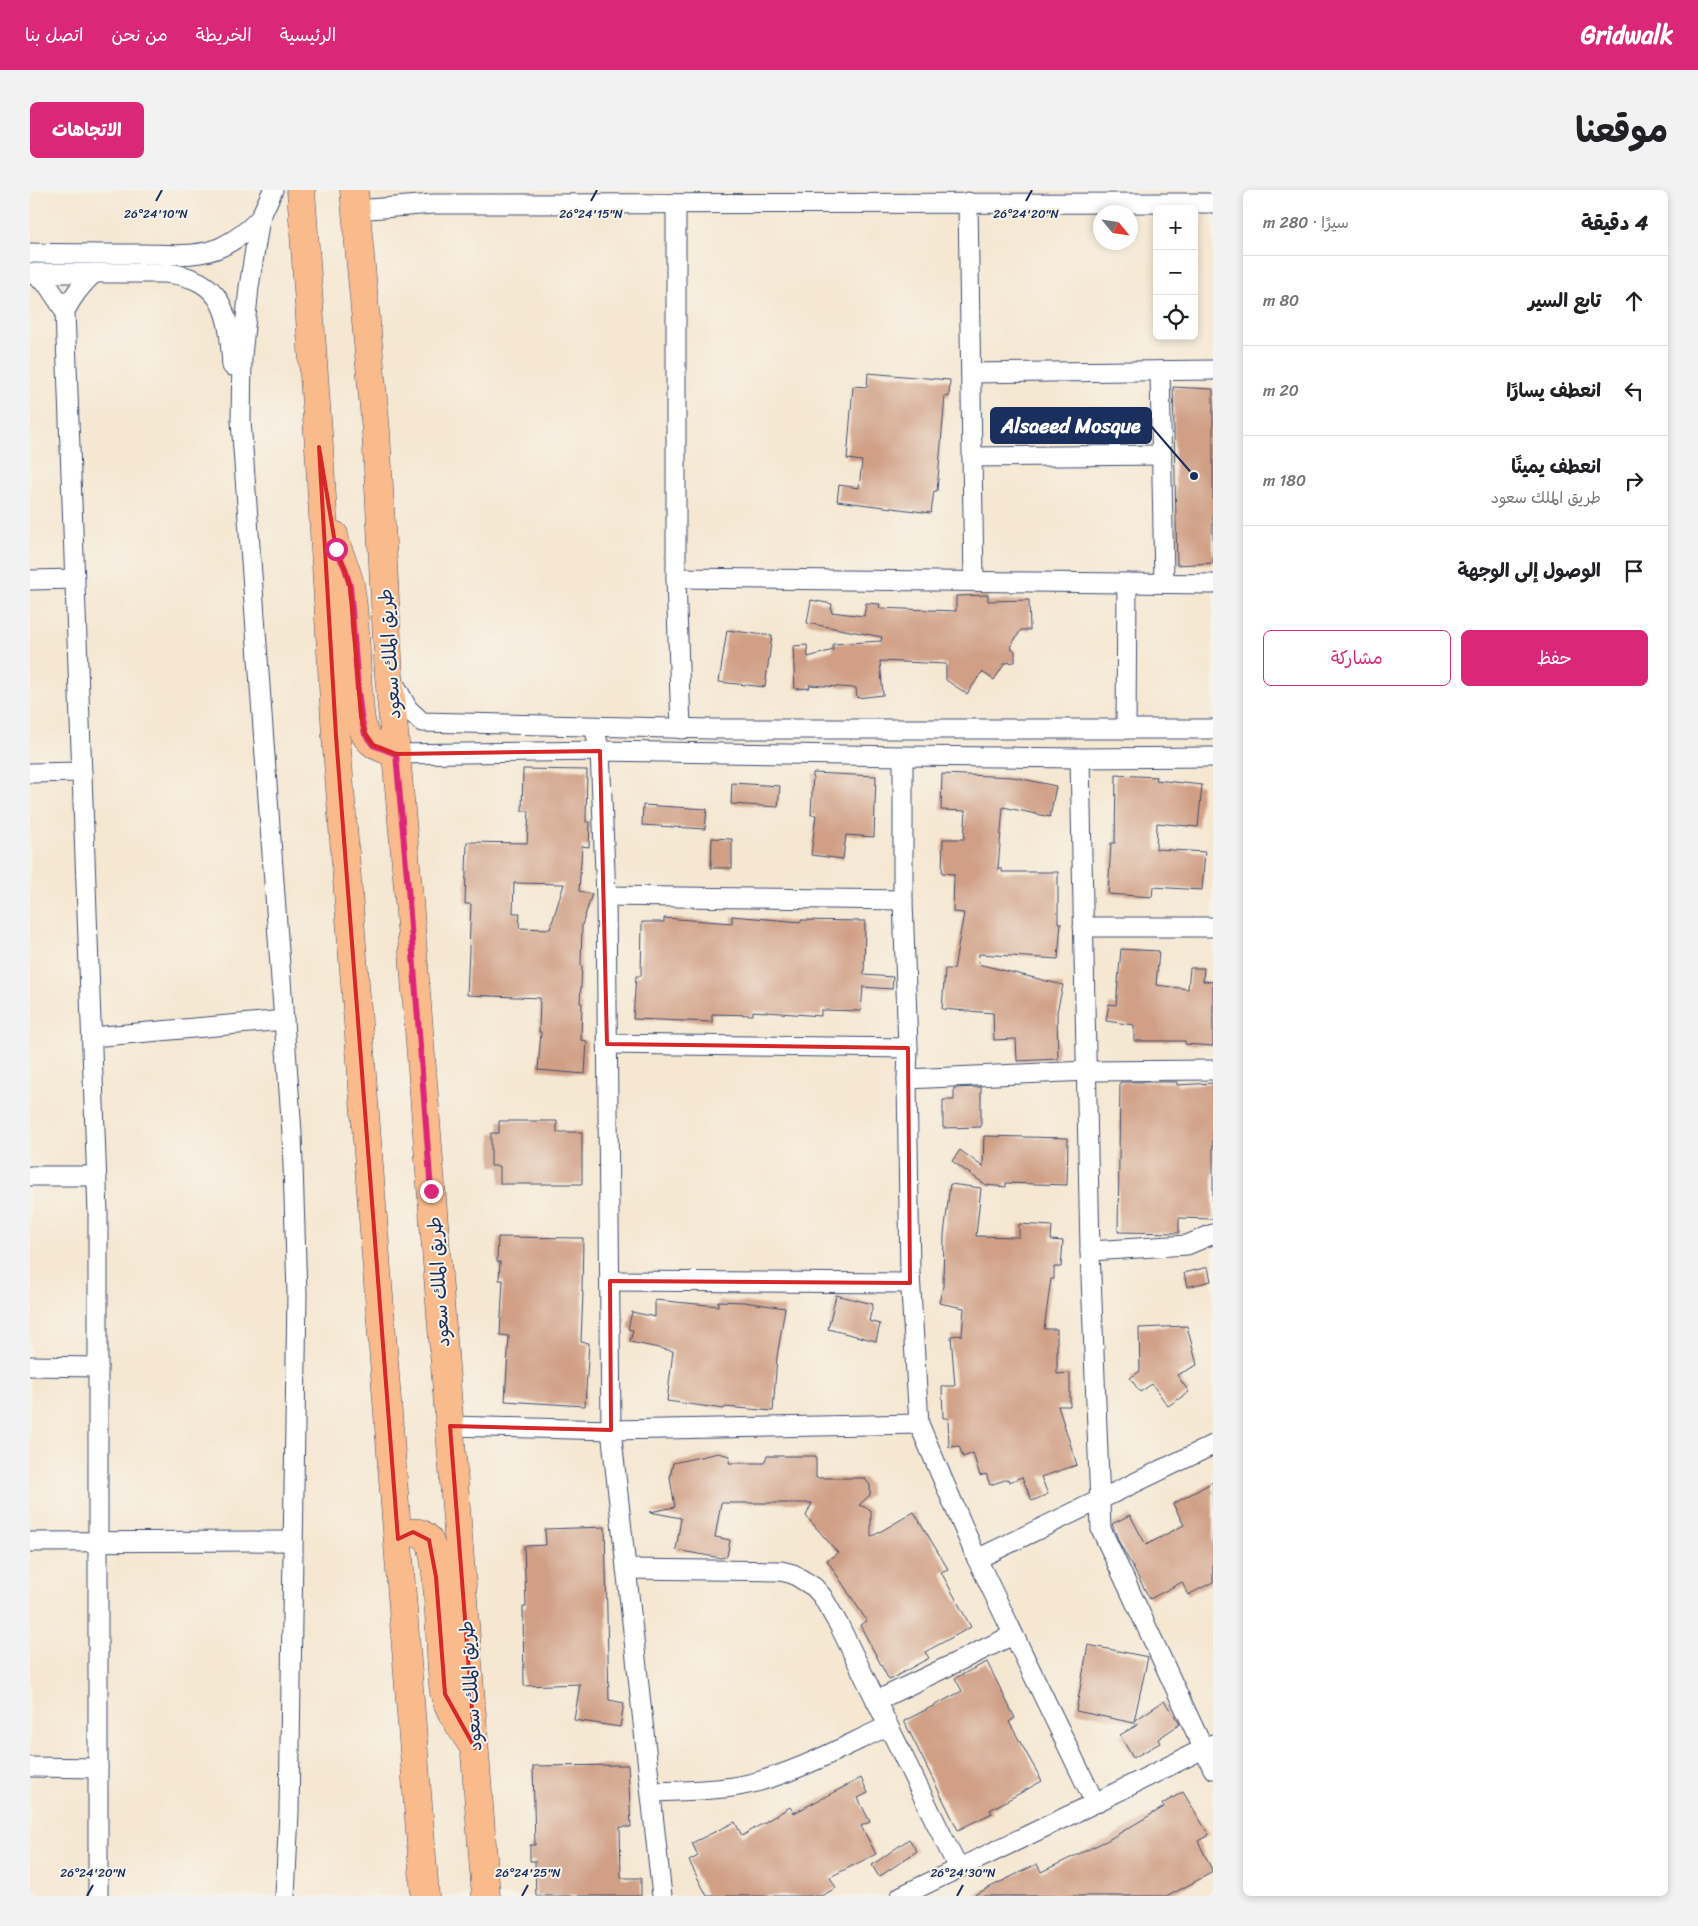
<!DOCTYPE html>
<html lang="ar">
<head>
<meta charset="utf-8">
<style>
  body { margin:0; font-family:Sriracha,"Playpen Sans Arabic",sans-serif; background:#f2f2f2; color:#202124; direction:rtl }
  .controls { position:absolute; right:15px; top:15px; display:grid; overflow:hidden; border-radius:8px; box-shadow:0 2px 8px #0003 }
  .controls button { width:45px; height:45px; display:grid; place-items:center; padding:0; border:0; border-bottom:1px solid #e0e0e0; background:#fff; color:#202124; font:25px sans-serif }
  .compass { position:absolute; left:1063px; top:15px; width:45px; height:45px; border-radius:50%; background:#fff; box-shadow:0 2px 8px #0003; rotate:119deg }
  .stop { position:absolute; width:15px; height:15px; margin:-11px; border:4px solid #db2777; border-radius:50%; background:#fff }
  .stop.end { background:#db2777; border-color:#fff; box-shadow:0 1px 5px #0008 }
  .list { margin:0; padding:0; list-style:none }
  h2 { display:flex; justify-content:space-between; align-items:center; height:65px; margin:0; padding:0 20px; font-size:21px }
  h2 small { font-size:16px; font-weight:400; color:#757577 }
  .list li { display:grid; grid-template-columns:32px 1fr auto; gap:15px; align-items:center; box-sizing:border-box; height:90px; padding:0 20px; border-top:1px solid #e0e0e0 }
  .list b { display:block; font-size:19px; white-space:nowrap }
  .list p { margin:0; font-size:16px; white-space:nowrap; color:#757577 }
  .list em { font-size:16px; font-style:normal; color:#757577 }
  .actions { display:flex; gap:10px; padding:15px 20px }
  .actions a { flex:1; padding:11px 0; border:1px solid #db2777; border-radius:8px; text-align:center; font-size:18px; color:#db2777 }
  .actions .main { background:#db2777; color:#fff }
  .icon { flex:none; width:28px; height:28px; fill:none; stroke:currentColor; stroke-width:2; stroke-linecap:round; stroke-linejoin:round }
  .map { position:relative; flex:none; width:1183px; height:1706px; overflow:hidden; direction:ltr; border-radius:8px }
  header { display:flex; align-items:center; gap:30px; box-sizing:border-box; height:70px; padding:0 25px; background:#db2777; color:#fff }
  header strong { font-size:24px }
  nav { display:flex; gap:28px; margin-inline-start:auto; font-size:18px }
  .intro { display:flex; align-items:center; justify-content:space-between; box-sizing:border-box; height:120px; padding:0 30px }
  h1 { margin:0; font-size:35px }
  .button { padding:12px 22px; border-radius:8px; background:#db2777; color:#fff; font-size:18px; font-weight:700 }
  main { display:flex; gap:30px; padding:0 30px }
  aside { flex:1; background:#fff; border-radius:8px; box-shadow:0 2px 8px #0003 }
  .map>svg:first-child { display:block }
</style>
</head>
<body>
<header>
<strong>Gridwalk</strong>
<nav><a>الرئيسية</a><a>الخريطة</a><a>من نحن</a><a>اتصل بنا</a></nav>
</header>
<div class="intro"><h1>موقعنا</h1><a class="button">الاتجاهات</a></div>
<main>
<aside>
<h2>4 دقيقة<small>سيرًا · 280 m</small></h2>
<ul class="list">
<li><svg class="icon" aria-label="ahead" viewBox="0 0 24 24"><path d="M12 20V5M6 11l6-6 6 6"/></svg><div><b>تابع السير</b></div><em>80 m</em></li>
<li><svg class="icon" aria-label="left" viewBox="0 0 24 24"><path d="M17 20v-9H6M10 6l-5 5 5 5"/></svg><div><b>انعطف يسارًا</b></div><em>20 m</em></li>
<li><svg class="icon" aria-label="right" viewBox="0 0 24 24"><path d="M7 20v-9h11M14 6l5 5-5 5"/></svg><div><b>انعطف يمينًا</b><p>طريق الملك سعود</p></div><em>180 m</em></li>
<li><svg class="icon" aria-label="arrive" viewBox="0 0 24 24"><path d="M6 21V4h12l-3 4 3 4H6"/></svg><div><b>الوصول إلى الوجهة</b></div></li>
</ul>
<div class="actions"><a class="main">حفظ</a><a>مشاركة</a></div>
</aside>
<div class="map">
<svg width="1183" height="1706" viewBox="0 0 1183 1706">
  <rect width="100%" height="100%" fill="#f7f3e8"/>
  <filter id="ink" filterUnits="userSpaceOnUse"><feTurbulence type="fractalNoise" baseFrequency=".02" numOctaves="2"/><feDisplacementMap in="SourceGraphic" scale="10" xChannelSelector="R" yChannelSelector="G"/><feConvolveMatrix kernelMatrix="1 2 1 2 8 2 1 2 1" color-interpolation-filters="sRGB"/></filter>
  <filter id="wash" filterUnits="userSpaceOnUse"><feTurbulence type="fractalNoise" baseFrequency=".0096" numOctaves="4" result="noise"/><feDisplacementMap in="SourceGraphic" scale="20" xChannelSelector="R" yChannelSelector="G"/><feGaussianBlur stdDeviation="1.12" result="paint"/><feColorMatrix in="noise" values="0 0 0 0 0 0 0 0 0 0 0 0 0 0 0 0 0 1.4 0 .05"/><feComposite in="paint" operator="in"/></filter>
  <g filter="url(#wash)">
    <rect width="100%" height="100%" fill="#f5e7d2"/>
    <g id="blocks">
      <g fill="#d09f85" fill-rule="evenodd">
        <polygon points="838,183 920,190 919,207 915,206 907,301 904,301 901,323 807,311 809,295 829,298 832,271 817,269 823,196 837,197"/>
        <polygon points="1143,197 1183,199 1183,373 1147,375"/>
        <polygon points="958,405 958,411 999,410 1000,440 991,440 980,457 985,461 985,472 975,473 964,490 952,482 937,504 916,490 916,474 850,471 853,505 827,508 826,498 779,495 780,498 765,499 763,456 777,455 778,467 803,460 803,454 851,451 852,447 777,433 781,410 802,414 801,422 834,426 836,413 850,414 849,418 926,421 926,406"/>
        <polygon points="697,440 742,446 735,497 689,492"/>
        <path d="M493,579L557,580L556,632H560L559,657L552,656L549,701L562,704L552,735L551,776H552L550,813H552L551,850L557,851L555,884L508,880L511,842H509L510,808L437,805L441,714H435L437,652L497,653L499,621H492ZM484,693L534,694L520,739L489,738L490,723H483Z"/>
        <polygon points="783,583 846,586 844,647 816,645 813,669 781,665 786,625 781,625"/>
        <polygon points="912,584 983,587 1026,596 1020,627 973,617 968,679 972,679 972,682 1028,682 1028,733 1031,733 1028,769 949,764 948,774 1033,795 1027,822 1028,869 987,871 986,849 964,850 963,823 912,819 915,779 924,779 934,723 923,722 924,684 912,683 913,649 934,649 936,621 911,620"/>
        <polygon points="1086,585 1127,587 1126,590 1172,595 1168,637 1127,633 1126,659 1175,662 1172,700 1123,697 1122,707 1078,704 1081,653 1085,653"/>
        <polygon points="702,593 750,596 748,617 701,614"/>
        <polygon points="613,615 677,619 675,639 612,635"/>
        <polygon points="682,648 702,649 702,678 681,678"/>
        <polygon points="702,726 771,732 771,730 835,731 834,785 863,787 862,799 833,797 831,821 791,820 791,826 723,821 723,825 682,824 682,832 603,829 606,786 611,786 612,732 634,732 634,728 702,733"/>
        <polygon points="1091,759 1129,761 1126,795 1158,799 1160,778 1174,778 1173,791 1183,792 1183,856 1155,854 1155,851 1104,851 1104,835 1076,831 1079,814 1086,815"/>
        <polygon points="1090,892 1147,892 1147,895 1183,893 1183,1029 1149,1028 1149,1043 1088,1042"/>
        <polygon points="951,897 951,937 913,938 913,910 924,910 924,898"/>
        <polygon points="469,931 527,931 527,942 552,942 552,994 470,994 470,976 461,976 461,943 469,943"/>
        <polygon points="954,946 1038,948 1037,995 976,993 976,997 956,995 922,971 930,960 953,977"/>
        <polygon points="920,994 951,998 946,1046 989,1047 989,1034 1022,1036 1021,1050 1033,1051 1031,1077 1024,1077 1024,1089 1021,1089 1014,1139 1027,1139 1027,1184 1040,1183 1040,1216 1028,1216 1047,1275 1011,1287 1018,1304 1002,1311 992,1287 979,1292 978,1289 960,1295 956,1284 950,1286 943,1263 933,1267 929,1256 919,1257 918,1228 913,1228 912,1196 925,1196 921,1146 932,1145 934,1118 909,1113 913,1096 914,1045"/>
        <polygon points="468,1047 553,1048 552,1101 553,1102 551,1152 559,1153 555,1216 475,1211 479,1146 470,1145 473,1090 469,1090 470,1072 467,1072"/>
        <polygon points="1178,1077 1181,1091 1157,1097 1154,1083"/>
        <polygon points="806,1105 843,1114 839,1131 850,1134 846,1151 798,1139"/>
        <polygon points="625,1110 688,1116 688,1111 714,1112 755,1118 747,1167 743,1221 695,1217 694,1219 637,1211 643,1161 600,1152 603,1140 598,1139 602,1122 625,1127"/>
        <polygon points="1157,1136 1167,1175 1147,1185 1159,1202 1138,1216 1122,1194 1110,1202 1100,1188 1110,1181 1109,1138"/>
        <polygon points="688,1263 700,1266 699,1273 734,1273 737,1266 786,1266 786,1288 834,1288 840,1295 840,1305 829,1315 841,1320 841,1347 884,1322 918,1379 911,1382 941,1437 895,1462 899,1468 859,1490 830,1435 837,1431 797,1370 808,1363 776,1326 782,1313 691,1313 685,1347 700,1350 697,1366 691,1368 646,1360 651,1328 620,1322 645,1317 640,1288 643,1273"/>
        <polygon points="1183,1292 1183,1392 1158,1405 1152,1392 1120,1409 1089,1352 1082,1334 1100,1325 1116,1355 1154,1335 1143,1314"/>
        <polygon points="575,1337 579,1510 594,1513 590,1537 544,1530 550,1494 494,1496 493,1417 496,1417 494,1356 516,1355 515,1339"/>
        <polygon points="1058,1455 1118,1467 1104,1531 1134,1511 1150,1534 1128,1549 1130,1553 1103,1568 1090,1545 1109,1534 1046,1521"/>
        <polygon points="957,1472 985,1528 979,1532 1012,1591 960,1620 962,1623 928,1640 874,1531 932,1501 925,1488"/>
        <polygon points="598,1575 601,1637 590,1637 591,1688 611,1688 611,1706 506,1706 505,1671 500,1671 500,1655 505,1655 503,1576"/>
        <polygon points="831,1588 838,1603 828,1608 840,1632 831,1636 846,1664 800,1687 806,1698 791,1706 677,1706 659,1671 668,1666 662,1653 705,1632 712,1646 760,1617 764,1623"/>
        <polygon points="1153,1602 1179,1645 1168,1651 1183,1682 1138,1706 942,1706 1007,1674 1011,1682 1078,1650 1134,1617 1132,1614"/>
        <polygon points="879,1649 887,1661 849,1687 842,1675"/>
      </g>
    </g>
  </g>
  <g filter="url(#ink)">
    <use href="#blocks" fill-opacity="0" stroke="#3c4b6f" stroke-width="1"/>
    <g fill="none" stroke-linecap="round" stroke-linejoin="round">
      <defs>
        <g id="minor">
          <polyline points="243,0 230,28 219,97 212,166 211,231 262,943 267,1104 259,1622 255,1706"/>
          <polyline points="938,12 944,391"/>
          <polyline points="646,14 646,388 651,539"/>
          <polyline points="326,20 403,14 1183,13"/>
          <path d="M0,63C37,64 74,64 111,64C136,64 168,68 191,57C206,50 219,40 230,28"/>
          <path d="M0,83H135C195,88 199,125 202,176"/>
          <polyline points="1,83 17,94 35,121"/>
          <path d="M64,83C51,95 43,105 35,121L68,1023V1706"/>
          <polyline points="1130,181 1134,393"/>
          <polyline points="941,183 1183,180"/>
          <polyline points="942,267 1132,265"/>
          <polyline points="646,388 1183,394"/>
          <polyline points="0,390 45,389"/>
          <polyline points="363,491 378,519 392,532 681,539 1183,539"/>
          <polyline points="564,537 570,561 576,706 581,1240 632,1706"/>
          <polyline points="1096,539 1097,393"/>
          <polyline points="366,564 570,561 873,566 1050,568 1183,567"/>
          <polyline points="873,566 873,710 878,858 877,889 880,1084 889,1234 947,1369 1065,1613"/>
          <polyline points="1050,568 1060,1061 1071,1339 1183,1579"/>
          <polyline points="0,583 52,582"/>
          <polyline points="576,706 873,710"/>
          <polyline points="1053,737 1183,737"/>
          <polyline points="62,847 254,830"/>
          <polyline points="577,854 878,858"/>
          <polyline points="877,889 1058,881 1183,880"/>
          <polyline points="0,986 67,986"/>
          <polyline points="1060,1061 1157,1055 1183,1044"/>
          <polyline points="580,1091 880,1093"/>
          <polyline points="0,1176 68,1177"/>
          <polyline points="420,1236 581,1240 889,1234"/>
          <polyline points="0,1352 263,1351"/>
          <polyline points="947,1369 1183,1255"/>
          <polyline points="596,1379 751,1381 763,1384 784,1397 792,1406 810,1437 928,1678"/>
          <polyline points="846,1511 983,1445"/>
          <polyline points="0,1577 68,1578"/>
          <path d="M621,1602C650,1601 680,1601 709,1596C761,1586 810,1558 858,1536"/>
          <polyline points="871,1706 1065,1613 1183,1554"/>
        </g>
        <g id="primary">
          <polyline points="271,0 289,257 306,546 395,1706"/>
          <polyline points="324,0 346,241 359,486 378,698 456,1706"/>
          <path d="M304,345C307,362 317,378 320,395C327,433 325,472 329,510C330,521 330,534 335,544C341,556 354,558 366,564"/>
          <path d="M368,1349C377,1342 390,1339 398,1349C411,1367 409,1473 414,1502C418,1520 431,1538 441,1553"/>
        </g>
      </defs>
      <use href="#minor" stroke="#3c4b6f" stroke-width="21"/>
      <use href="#primary" stroke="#3c4b6f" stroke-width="29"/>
      <use href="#minor" stroke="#fff" stroke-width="19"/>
      <use href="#primary" stroke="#fabb8c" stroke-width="28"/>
    </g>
  </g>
  <g fill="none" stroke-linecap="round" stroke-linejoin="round" filter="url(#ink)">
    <polyline stroke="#db2777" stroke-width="6" points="306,359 315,378 320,396 328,500 331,526 335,544 343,555 366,564 378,698 401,1001"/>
  </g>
  <path fill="none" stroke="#d62828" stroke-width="4" stroke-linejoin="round" d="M289,257L306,359L320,396L331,526L335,544L343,555L366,564L570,561L577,854L878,858L880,1093L580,1091L581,1240L420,1236L445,1558L415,1504L406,1387L399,1350L383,1342L368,1349L306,546Z"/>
  <path fill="none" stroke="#1b2f5e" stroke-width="2" d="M126,11L132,0M561,11L567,0M996,11L1002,0M57,1706L63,1695M492,1706L498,1695M927,1706L933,1695"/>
  <g text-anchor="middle" stroke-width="4" stroke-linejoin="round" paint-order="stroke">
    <g font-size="19" fill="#1b2f5e" stroke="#f7f3e8">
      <text transform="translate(359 464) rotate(-94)" y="7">طريق الملك سعود</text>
      <text transform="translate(408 1092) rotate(-94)" y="7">طريق الملك سعود</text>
      <text transform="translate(440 1496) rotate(-94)" y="7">طريق الملك سعود</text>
    </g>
  </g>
  <g font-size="12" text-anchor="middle" fill="#1b2f5e" stroke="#f7f3e8" stroke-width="4" stroke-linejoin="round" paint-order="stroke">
    <text x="126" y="28">26°24'10"N</text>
    <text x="561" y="28">26°24'15"N</text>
    <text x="996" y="28">26°24'20"N</text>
    <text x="63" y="1687">26°24'20"N</text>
    <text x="498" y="1687">26°24'25"N</text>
    <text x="933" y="1687">26°24'30"N</text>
  </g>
  <path fill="none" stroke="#1b2f5e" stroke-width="2" d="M1164 286L1121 236"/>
  <circle fill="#1b2f5e" stroke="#f7f3e8" stroke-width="2" cx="1164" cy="286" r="5"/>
  <rect fill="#1b2f5e" stroke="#1b2f5e" stroke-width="2" x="961" y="218" width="160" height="35" rx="5"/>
  <g font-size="20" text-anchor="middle" font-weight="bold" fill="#fff">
    <text x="1041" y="243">Alsaeed Mosque</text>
  </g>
</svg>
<div class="controls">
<button>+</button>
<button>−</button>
<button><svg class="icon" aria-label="locate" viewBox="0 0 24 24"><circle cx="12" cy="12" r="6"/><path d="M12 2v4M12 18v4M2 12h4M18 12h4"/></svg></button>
</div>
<svg class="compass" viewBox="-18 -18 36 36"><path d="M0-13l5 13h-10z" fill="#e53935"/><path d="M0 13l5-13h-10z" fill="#757577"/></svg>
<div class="stop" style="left:306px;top:359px"></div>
<div class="stop end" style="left:401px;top:1001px"></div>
</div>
</main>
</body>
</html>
